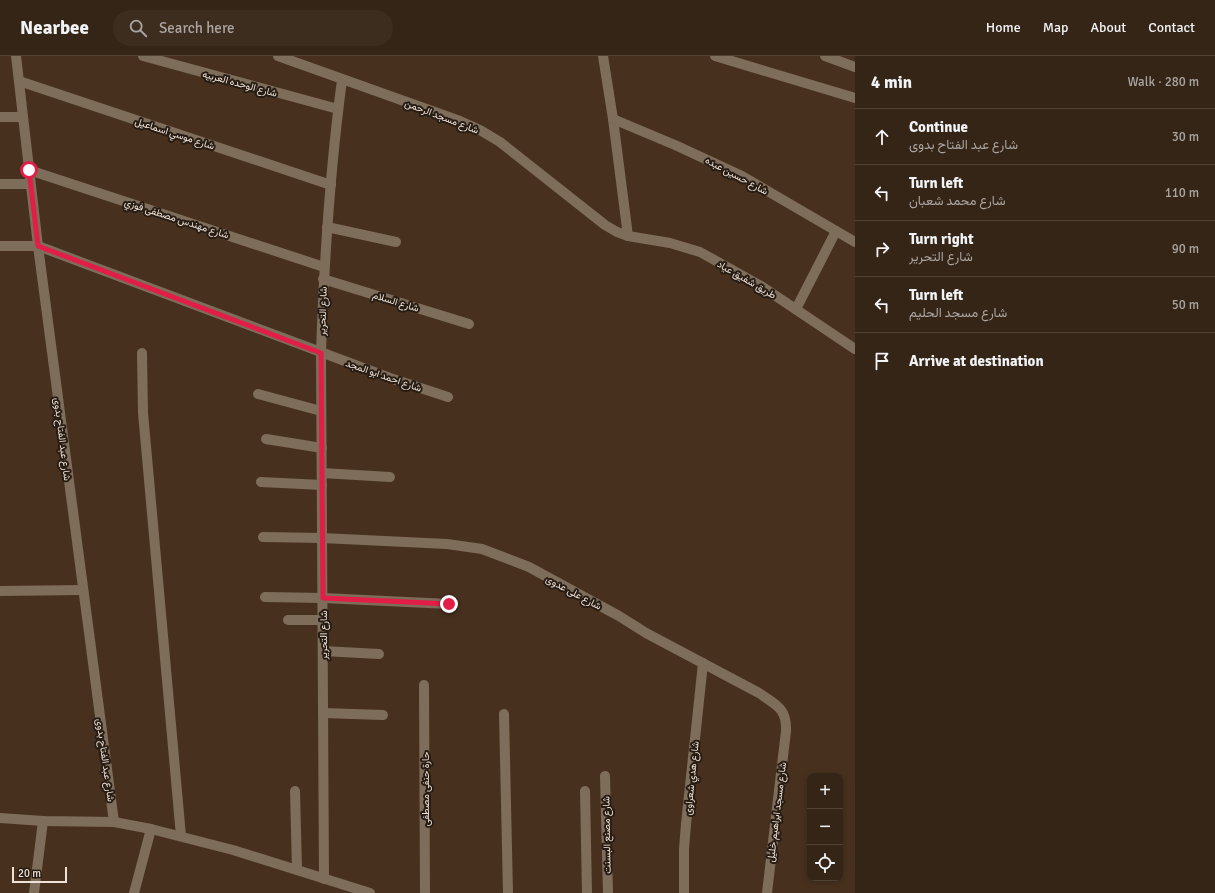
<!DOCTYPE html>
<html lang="en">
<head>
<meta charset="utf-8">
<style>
  body { margin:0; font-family:Signika,Vazirmatn,sans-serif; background:#3d2d1f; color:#f1f3f6 }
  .controls { position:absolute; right:12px; bottom:12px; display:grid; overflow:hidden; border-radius:8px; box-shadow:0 2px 6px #0003 }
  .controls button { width:36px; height:36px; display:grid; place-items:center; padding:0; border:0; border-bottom:1px solid #4f4235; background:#352516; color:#f1f3f6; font:20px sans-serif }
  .scale { position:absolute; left:12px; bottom:10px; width:55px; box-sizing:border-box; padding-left:4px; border:2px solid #efe1d5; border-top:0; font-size:11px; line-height:14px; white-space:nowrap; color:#efe1d5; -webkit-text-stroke:3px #261c13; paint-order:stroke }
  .stop { position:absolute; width:12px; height:12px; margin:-9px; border:3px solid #e11d48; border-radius:50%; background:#fff }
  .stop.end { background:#e11d48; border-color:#fff; box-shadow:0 1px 4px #0008 }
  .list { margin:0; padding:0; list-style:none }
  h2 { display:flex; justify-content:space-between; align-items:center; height:52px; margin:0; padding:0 16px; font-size:17px }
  h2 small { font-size:13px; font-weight:400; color:#aaa5a1 }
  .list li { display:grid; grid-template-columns:26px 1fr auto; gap:12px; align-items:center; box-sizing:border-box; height:56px; padding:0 16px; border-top:1px solid #4f4235 }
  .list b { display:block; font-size:15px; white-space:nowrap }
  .list p { margin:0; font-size:13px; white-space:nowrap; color:#aaa5a1 }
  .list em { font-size:13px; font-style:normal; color:#aaa5a1 }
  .icon { flex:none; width:22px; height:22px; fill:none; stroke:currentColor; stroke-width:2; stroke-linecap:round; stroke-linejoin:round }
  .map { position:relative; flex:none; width:855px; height:837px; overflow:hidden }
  header { display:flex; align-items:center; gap:24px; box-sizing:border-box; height:56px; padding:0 20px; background:#352516; border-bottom:1px solid #4f4235 }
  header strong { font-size:19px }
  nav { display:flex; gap:22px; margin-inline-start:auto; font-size:14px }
  .search { width:280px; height:36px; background:#3d2d1f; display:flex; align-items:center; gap:10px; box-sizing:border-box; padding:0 14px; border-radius:22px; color:#aaa5a1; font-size:15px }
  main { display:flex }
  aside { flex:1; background:#352516 }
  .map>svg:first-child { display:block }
</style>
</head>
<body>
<header>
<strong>Nearbee</strong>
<div class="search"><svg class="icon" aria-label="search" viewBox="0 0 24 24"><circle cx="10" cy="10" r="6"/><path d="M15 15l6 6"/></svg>Search here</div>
<nav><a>Home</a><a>Map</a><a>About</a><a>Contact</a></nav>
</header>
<main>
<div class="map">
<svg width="855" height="837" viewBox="0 0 855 837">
  <rect width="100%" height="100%" fill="#47311e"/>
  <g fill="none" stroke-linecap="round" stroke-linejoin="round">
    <g stroke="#7d6d5a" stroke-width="10">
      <polyline points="16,0 38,190 114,766"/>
      <polyline points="143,0 338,53"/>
      <polyline points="278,0 460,65 480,74 500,86 605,169 617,176 628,180 670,187 700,196 761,230 855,293"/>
      <polyline points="603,0 613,63 628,180"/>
      <polyline points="715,0 855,42"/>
      <polyline points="825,0 855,11"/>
      <polyline points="19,25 331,129"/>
      <polyline points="0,61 23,61"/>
      <polyline points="613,63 675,89 742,120 855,186"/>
      <polyline points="29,114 324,211"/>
      <polyline points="0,128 30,128"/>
      <polyline points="327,171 396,186"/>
      <polyline points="0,190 38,190 390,322 448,341"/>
      <polyline points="323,223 469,268"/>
      <polyline points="796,253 836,175"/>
      <polyline points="142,297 143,357 181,780"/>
      <polyline points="258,338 321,355"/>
      <polyline points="266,383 322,392"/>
      <polyline points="322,417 390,421"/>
      <polyline points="261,426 322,429"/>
      <path d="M263,481L322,482L447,488L482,493L529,511L619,560L646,577L759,637C776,649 787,652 786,675L767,837"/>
      <polyline points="0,535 83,534"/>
      <polyline points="265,541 323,542 449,548"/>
      <polyline points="288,564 323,564"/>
      <polyline points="323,595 379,598"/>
      <polyline points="424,629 425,837"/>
      <polyline points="323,657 383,659"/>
      <polyline points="504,658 508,837"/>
      <polyline points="605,720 608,837"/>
      <polyline points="295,735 297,814"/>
      <polyline points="585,735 587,837"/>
      <polyline points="0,762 43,765 114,766 151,773 233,794 370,837"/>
      <path d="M324,823L321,297C324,206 330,114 342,24"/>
      <polyline points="34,837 43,765"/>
      <polyline points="134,837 151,773"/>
      <polyline points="684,837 684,793 686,768 703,607"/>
    </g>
  </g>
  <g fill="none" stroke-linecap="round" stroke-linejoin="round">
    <polyline stroke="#e11d48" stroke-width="5" points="29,114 38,190 321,297 323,542 449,548"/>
  </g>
  <g text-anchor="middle" stroke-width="4" stroke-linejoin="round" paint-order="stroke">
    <g font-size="10" fill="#efe1d5" stroke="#261c13">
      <text transform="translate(240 27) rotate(15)" y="4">شارع الوحده العربيه</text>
      <text transform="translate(442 60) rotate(21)" y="4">شارع مسجد الرحمن</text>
      <text transform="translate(175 77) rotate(18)" y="4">شارع موسي اسماعيل</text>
      <text transform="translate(737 119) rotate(28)" y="4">شارع حسين عبده</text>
      <text transform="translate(177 162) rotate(18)" y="4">شارع مهندس مصطفى فوزي</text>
      <text transform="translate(747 223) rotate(30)" y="4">طريق شفيق عياد</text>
      <text transform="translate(396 245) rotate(17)" y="4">شارع السلام</text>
      <text transform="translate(322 255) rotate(-88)" y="4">شارع التحرير</text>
      <text transform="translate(384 319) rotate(19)" y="4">شارع احمد ابو المجد</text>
      <text transform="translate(63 383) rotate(83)" y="4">شارع عبد الفتاح بدوى</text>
      <text transform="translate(574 536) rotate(28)" y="4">شارع على عدوى</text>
      <text transform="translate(323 579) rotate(-90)" y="4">شارع التحرير</text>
      <text transform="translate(106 704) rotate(82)" y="4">شارع عبد الفتاح بدوى</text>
      <text transform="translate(691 722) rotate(-84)" y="4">شارع هدي شعراوى</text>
      <text transform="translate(425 733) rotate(-90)" y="4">حارة حنفى مصطفى</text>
      <text transform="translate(776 756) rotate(-83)" y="4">شارع مسجد ابراهيم خليل</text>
      <text transform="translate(606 779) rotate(-91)" y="4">شارع مصنع البسنت</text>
    </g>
  </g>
</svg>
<div class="controls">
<button>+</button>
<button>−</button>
<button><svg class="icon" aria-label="locate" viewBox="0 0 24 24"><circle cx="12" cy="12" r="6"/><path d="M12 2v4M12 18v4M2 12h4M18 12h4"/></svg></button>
</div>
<div class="scale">20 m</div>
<div class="stop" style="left:29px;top:114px"></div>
<div class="stop end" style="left:449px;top:548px"></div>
</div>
<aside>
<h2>4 min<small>Walk · 280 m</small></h2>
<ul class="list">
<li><svg class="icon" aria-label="ahead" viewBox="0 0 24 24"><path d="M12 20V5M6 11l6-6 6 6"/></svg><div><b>Continue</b><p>شارع عبد الفتاح بدوى</p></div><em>30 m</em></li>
<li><svg class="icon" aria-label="left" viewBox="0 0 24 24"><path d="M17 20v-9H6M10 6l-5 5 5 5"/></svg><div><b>Turn left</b><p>شارع محمد شعبان</p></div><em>110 m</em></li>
<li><svg class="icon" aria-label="right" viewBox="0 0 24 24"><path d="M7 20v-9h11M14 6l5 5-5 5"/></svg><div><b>Turn right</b><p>شارع التحرير</p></div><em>90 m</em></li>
<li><svg class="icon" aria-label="left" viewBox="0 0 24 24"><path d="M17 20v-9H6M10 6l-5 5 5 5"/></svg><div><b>Turn left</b><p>شارع مسجد الحليم</p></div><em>50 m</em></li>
<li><svg class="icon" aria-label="arrive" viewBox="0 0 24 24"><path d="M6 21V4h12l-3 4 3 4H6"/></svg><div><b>Arrive at destination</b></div></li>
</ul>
</aside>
</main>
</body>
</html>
